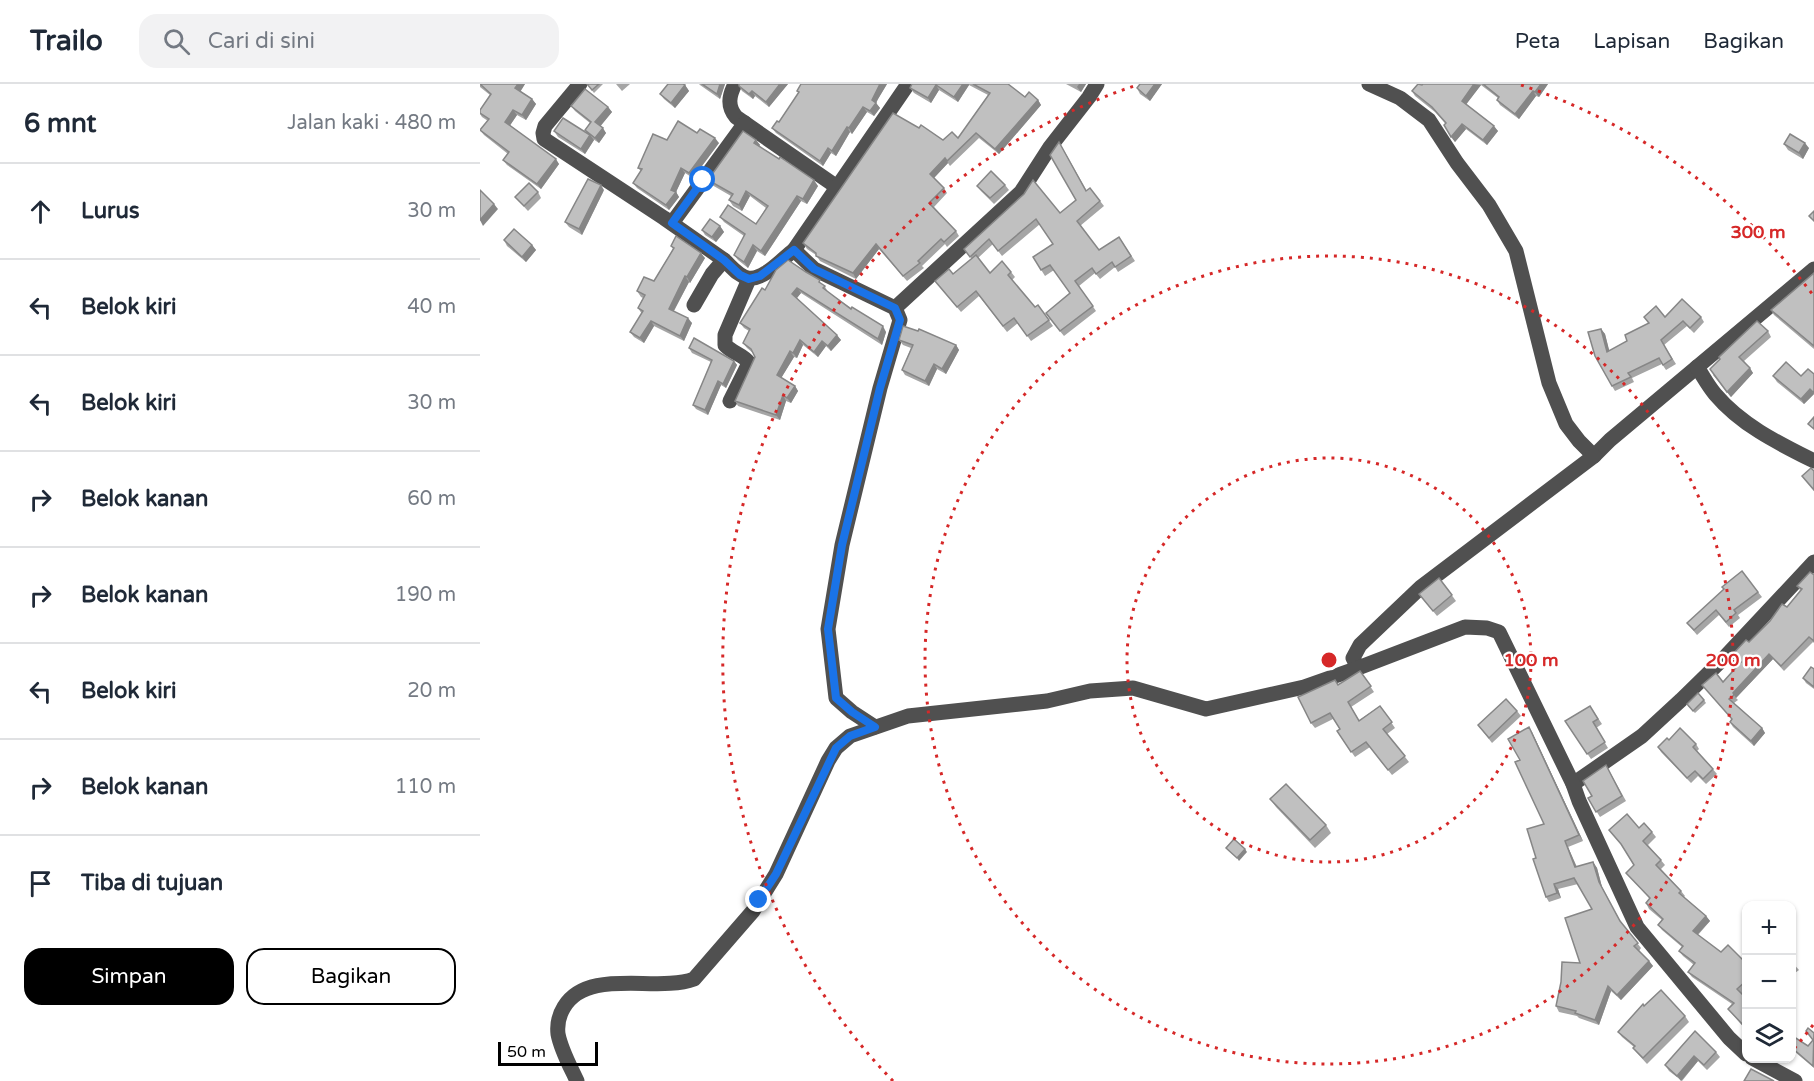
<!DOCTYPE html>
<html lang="id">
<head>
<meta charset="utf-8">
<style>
  body { margin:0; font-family:"Varela Round",sans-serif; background:#f2f2f3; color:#1f2937 }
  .controls { position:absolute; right:18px; bottom:18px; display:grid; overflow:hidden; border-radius:12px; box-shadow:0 2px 4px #0004 }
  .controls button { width:54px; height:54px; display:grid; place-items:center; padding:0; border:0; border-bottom:2px solid #e0e1e3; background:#fff; color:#1f2937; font:30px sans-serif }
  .scale { position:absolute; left:18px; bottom:15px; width:100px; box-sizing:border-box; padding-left:6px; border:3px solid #000; border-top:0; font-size:16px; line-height:21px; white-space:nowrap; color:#000; -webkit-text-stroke:4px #fff; paint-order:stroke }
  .stop { position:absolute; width:18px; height:18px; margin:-14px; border:4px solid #1a73e8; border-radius:50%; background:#fff }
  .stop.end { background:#1a73e8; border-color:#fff; box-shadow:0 2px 6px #0008 }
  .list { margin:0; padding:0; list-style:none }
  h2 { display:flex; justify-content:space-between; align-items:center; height:78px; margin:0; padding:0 24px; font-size:26px }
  h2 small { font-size:20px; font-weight:400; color:#747a83 }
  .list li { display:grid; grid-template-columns:39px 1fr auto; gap:18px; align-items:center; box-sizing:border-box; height:96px; padding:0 24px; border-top:2px solid #e0e1e3 }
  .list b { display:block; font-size:22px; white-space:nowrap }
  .list em { font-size:20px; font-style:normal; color:#747a83 }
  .actions { display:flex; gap:12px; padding:18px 24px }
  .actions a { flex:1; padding:14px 0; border:2px solid #000; border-radius:18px; text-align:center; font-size:21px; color:#000 }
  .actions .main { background:#000; color:#fff }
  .icon { flex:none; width:33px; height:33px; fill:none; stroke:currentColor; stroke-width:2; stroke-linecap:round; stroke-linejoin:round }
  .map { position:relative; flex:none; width:1334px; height:997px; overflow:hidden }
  header { display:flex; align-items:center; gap:36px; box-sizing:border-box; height:84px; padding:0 30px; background:#fff; border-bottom:2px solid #e0e1e3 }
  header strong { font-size:28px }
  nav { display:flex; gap:33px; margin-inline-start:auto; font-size:21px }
  .search { width:420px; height:54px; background:#f2f2f3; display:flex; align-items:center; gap:15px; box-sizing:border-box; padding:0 21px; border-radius:18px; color:#747a83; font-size:22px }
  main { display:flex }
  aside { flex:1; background:#fff }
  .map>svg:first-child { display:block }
</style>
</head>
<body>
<header>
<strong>Trailo</strong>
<div class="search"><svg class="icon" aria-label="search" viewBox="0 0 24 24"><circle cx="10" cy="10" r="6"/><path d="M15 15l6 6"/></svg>Cari di sini</div>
<nav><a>Peta</a><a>Lapisan</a><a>Bagikan</a></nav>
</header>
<main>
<aside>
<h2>6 mnt<small>Jalan kaki · 480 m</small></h2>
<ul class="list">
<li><svg class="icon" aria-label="ahead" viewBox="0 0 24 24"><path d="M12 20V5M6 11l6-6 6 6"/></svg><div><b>Lurus</b></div><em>30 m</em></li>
<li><svg class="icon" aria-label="left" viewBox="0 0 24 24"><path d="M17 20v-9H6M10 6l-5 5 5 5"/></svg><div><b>Belok kiri</b></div><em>40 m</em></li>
<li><svg class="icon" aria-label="left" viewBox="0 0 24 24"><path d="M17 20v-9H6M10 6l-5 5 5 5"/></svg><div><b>Belok kiri</b></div><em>30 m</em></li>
<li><svg class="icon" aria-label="right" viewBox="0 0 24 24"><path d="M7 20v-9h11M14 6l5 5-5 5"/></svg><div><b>Belok kanan</b></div><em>60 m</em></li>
<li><svg class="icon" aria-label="right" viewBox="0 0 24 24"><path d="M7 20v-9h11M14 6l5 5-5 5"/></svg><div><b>Belok kanan</b></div><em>190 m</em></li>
<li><svg class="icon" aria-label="left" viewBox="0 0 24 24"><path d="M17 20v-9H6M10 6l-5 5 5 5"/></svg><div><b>Belok kiri</b></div><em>20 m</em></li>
<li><svg class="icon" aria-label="right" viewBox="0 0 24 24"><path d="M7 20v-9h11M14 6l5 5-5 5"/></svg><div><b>Belok kanan</b></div><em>110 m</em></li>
<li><svg class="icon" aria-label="arrive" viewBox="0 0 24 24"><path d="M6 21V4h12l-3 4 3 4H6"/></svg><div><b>Tiba di tujuan</b></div></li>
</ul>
<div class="actions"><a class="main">Simpan</a><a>Bagikan</a></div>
</aside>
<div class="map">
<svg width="1334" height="997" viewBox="0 0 1334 997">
  <rect width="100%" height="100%" fill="#fff"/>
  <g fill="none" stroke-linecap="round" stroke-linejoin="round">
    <g stroke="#505050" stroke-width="15">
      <polyline points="100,0 65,42 63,49 64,55 184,134 244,176"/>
      <path d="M255,0C249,12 247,22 256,33L357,103"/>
      <polyline points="889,0 920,14 949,36 977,79 1009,121 1036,167 1069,299 1086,340 1099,357 1114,372 1130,356 1334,185"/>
      <polyline points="192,139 265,39"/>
      <path d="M214,221L232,190L244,176C251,182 258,192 268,194C283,197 302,175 314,166"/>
      <polyline points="415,224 541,108 570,63 609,13 617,0"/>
      <path d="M1217,283C1223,292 1228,302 1235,310C1261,341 1298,359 1334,377"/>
      <path d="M250,317L269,279C264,271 252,269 245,261V251L269,195"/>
      <polyline points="878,584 873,574 880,561 941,503 1114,372"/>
      <polyline points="395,643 372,628 356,614 348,545 362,461 400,304 420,236 415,224 334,185 314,166 428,0"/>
      <polyline points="1093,700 1162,652 1201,616 1246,572 1334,478"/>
      <polyline points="1272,974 1315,997"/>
      <path d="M97,997C90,982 81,966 78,950C77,941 79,931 84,923C108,883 177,909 214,895L273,827L296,790L348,677L356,664L370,652L428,632L567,617L610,607L653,604L726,625L824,603L878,584L985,543L1007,544L1019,548L1093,700L1099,717L1157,843L1249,954L1266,970"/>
    </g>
  </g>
  <g fill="#a5a5a5">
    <polygon points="0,0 45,0 40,7 52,15 56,20 46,36 37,31 30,41 79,80 61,105 27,81 23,76 28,70 4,51 0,46 8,37 2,33 0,30 0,26 10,11 0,3"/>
    <polygon points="107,0 123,0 114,9"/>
    <polygon points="136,0 150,0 142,7"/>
    <polygon points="219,0 245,0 240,15 220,1"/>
    <polygon points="259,0 308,0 289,23 275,12 273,15 262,7 259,2"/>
    <polygon points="321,0 407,0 398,15 396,19 400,24 394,32 387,28 372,50 370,48 356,72 351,69 343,82 296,49 292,44 299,38 319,9 317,7"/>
    <polygon points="432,0 528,0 545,13 558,16 561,21 519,70 499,54 470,82 468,79 454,94 464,104 467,109 454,123 476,147 479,152 467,163 465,160 442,182 444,184 427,197 399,165 376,195 340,177 336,171 327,165 323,159 439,44 463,56 478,54 508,11 489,1 478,18 459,6 451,19 434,9 430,4"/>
    <polygon points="586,0 606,0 601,8"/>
    <polygon points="660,0 682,0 670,17 660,10 657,4"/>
    <polygon points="943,0 1068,0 1059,13 1056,12 1039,35 1020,21 1017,16 1018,14 1001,1 986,20 1018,47 1007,61 986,45 975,58 965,39 955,28 935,12 932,7"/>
    <polygon points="205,1 209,7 195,24 184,15 180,10"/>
    <polygon points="91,22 128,23 132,28 120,42 126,49 119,59 113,55 114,56 105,70 78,53 74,47 107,48 105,46 110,39 95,27"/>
    <polygon points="187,56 239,59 213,94 205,89 196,108 199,113 189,126 157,104 153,99 161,87 158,84"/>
    <polygon points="276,56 280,61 279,62 338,102 327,120 321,117 285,172 277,167 268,184 258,176 254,171 264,152 244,138 240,133 276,140 286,124 270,112 262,127 253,122 249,116 251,112 232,101 228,96"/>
    <polygon points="1304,60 1329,64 1323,75 1308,66"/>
    <polygon points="582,63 607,107 620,117 624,122 600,142 619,166 639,153 655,177 638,188 635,183 620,195 615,189 599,202 616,227 584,252 569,234 590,209 574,186 565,192 553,173 573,160 560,140 522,172 513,160 498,174 510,189 531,188 535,193 532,196 555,223 558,221 573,242 551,257 538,239 527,248 499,212 481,228 455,197 473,190 492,175 484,165 544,110 580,129 596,116"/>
    <polygon points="525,101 529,106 514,120 501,107 497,102"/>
    <polygon points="124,106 102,151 89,143 85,138"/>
    <polygon points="58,108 61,114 48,127 35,113"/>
    <polygon points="240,142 244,148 236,158 225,151 222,146"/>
    <polygon points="24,156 52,161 56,166 46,178 27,162"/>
    <polygon points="191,162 225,174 210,199 209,198 194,227 212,239 204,257 174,242 164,259 154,253 150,248 162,230 158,224 163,214 161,213 157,207 174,197 193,165"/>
    <polygon points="1334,189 1334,265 1294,231 1291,226"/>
    <polygon points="344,201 348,208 406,248 402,261 321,209 317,214 361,256 351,267 346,262 338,273 323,261 317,274 314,273 301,294 315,302 318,307 311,319 306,317 300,336 258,322 255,317 275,273 273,269 267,264 263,259 269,247 264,244 260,239 285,206"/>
    <polygon points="1164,233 1221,233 1224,238 1214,249 1207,242 1184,261 1196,280 1186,286 1182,280 1152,294 1154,298 1135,307 1132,302 1121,245 1125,250 1129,267 1147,257 1169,240"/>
    <polygon points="1288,247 1291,253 1264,277 1273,289 1251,313 1233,291"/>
    <polygon points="419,256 476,261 479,266 466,290 457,285 449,302 425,291 422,286 431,264 423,261"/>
    <polygon points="209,264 254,277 257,281 246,304 241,301 228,331 216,325 213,321 231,278 212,269"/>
    <polygon points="1334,290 1334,310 1324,320 1297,298 1293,292 1321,292"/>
    <polygon points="1334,491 1334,559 1333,558 1304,587 1293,575 1256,614 1258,616 1254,619 1282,644 1285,649 1274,662 1253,643 1250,638 1252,635 1222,601 1243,598 1260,580 1252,571 1269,558 1307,523 1320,506 1317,502"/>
    <polygon points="959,494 976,517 957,532 939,510"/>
    <polygon points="1278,508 1282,513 1258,531 1260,534 1249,543 1239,531 1217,551 1207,539"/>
    <polygon points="1334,585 1334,605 1326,599 1323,594"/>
    <polygon points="880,587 894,608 871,623 879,636 900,622 915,644 907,650 929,678 912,691 890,663 875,673 857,647 860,645 853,635 835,644 831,639 855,596 859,601"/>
    <polygon points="1224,616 1226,619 1215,629 1208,622"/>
    <polygon points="1110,622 1122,640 1116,644 1128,664 1111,675 1085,637"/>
    <polygon points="1037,627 1041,632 1012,659 998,641"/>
    <polygon points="1049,643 1052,648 1103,757 1088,763 1097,783 1113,778 1117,784 1122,803 1142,840 1161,864 1159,867 1169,877 1173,882 1141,916 1131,907 1119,941 1099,934 1097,932 1079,928 1076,922 1100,879 1112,825 1098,800 1078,805 1081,814 1069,818 1066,813 1056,774 1064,740 1040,676"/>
    <polygon points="1189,656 1216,660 1219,665 1217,667 1237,690 1226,700 1218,692 1211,699 1181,668 1178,663"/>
    <polygon points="1126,681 1146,717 1120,733 1108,714 1112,712"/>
    <polygon points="790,715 846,741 851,749 835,764 796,723"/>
    <polygon points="1159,744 1172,748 1176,753 1168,761 1185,781 1181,785 1201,807 1205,812 1204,813 1226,832 1230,837 1218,851 1241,868 1266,879 1266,906 1262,909 1266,914 1266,946 1248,925 1252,920 1212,893 1208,888 1214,881 1203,872 1199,867 1202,863 1182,846 1178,841 1182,836 1169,825 1166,819 1170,815 1146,789 1154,781 1144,764 1129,746"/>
    <polygon points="1311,877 1319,886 1311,892"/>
    <polygon points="1205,932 1209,938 1167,980 1157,969 1153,964 1154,963 1142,953 1138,948"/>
    <polygon points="1334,949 1334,984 1315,968 1311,972 1311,951 1328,962 1333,956"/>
    <polygon points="1236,968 1240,973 1227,986 1218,977 1202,997 1189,987 1185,981"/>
  </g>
  <g fill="#868686">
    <polygon points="38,0 45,0 39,10 35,4"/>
    <polygon points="240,0 245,0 240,15 237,10"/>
    <polygon points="300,0 308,0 289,23 286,18"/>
    <polygon points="400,0 407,0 398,15 396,19 400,24 394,32 390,27 392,16"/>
    <polygon points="483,0 489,0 489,1 478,18 474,13"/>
    <polygon points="599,0 606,0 601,8 597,3"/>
    <polygon points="675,0 682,0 670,17 666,12"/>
    <polygon points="994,0 1001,1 985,22 982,17"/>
    <polygon points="1061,0 1068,0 1059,13 1055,8"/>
    <polygon points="205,1 209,7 195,24 191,19"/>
    <polygon points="456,1 459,6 451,19 448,14"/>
    <polygon points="272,7 275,12 273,15 269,10"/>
    <polygon points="1053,7 1056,12 1039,35 1035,30"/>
    <polygon points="52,15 56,20 46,36 42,31"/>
    <polygon points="558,16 561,21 519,70 515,65"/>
    <polygon points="128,23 132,28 119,44 115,38"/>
    <polygon points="383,23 387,28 372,50 369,44"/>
    <polygon points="33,26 37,31 29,43 25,38"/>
    <polygon points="982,40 986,45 975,58 971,53"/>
    <polygon points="1014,42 1018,47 1007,61 1003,56"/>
    <polygon points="367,43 370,48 356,72 352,67"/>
    <polygon points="123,44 126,49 119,59 115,54"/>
    <polygon points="110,51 114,56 105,70 101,65"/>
    <polygon points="235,54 239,59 213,94 209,89"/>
    <polygon points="276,56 280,61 278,64 274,59"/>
    <polygon points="1325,59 1329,64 1323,75 1319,69"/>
    <polygon points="348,64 351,69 343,82 340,77"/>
    <polygon points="465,74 468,79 453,95 450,90"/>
    <polygon points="76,75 79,80 61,105 57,100"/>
    <polygon points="201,84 205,89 196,108 199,113 189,126 186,121 191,106"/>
    <polygon points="334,96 338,102 327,120 323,115"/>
    <polygon points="121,101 124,106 102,151 99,145"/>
    <polygon points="266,107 270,112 262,127 259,121"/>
    <polygon points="317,112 321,117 285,172 281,167"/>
    <polygon points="14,120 18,125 3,142 0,136"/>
    <polygon points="240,142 244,148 236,158 232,153"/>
    <polygon points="396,160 399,165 376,195 373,189"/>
    <polygon points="52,161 56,166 46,178 42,173"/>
    <polygon points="273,161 277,167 268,184 264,178"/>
    <polygon points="221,169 225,174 210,199 207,193"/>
    <polygon points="205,192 209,198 192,230 189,225"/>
    <polygon points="317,204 321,209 316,215 312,210"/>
    <polygon points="208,234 212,239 204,257 200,252"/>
    <polygon points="171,237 174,242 164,259 160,254"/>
    <polygon points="403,242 406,248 402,261 398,255"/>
    <polygon points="1121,245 1125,250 1131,273 1127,268"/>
    <polygon points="357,251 361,256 351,267 348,262"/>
    <polygon points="320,256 323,261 317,274 313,269"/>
    <polygon points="342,257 346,262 338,273 334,268"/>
    <polygon points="476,261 479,266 466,290 462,285"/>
    <polygon points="310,267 314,273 300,296 297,291"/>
    <polygon points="254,277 257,281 246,304 243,300"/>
    <polygon points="454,280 457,285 449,302 445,297"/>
    <polygon points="1270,284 1273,289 1251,313 1247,308"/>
    <polygon points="238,297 241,301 228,331 225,326"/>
    <polygon points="315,302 318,307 311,319 307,314"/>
    <polygon points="1330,305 1334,310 1324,320 1321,315"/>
    <polygon points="303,311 306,317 300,336 296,331"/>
    <polygon points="1289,570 1293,575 1256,614 1253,609"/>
    <polygon points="1049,643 1052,648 1103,757 1099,751"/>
    <polygon points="1282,644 1285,649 1274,662 1271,657"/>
    <polygon points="1085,757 1088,763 1099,789 1095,783"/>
    <polygon points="765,765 767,768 759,777 757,774"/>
    <polygon points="1113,778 1117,784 1122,803 1144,842 1119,798"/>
    <polygon points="1074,800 1078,805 1081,814 1077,809"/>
    <polygon points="1226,832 1230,837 1216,852 1213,847"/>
    <polygon points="1169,877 1173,882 1141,916 1137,911"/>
    <polygon points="1128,902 1131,907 1119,941 1115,936"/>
    <polygon points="1311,963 1315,968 1311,972"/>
    <polygon points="1214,972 1218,977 1201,997 1197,992"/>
    <polygon points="1304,975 1310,975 1307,979"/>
  </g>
  <g fill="#c0c0c0" stroke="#868686" stroke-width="1.5">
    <polygon points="0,0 38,0 35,4 52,15 42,31 33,26 25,38 76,75 57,100 23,76 29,68 0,46 9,35 0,29 0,26 11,10"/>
    <polygon points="107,0 119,0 112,6"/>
    <polygon points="188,0 203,0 205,1 191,19 180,10"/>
    <polygon points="222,0 240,0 237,10"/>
    <polygon points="259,0 300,0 286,18 272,7 269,10 259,2"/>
    <polygon points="321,0 400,0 392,16 396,19 390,27 383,23 369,44 367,43 352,67 348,64 340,77 292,44 297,37 299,38 319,8 317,7"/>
    <polygon points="432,0 483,0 474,13 456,1 448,14 430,4"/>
    <polygon points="493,0 528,0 545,13 549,8 558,16 515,65 496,49 467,77 465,74 450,90 464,104 449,119 476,147 464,158 461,155 438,177 440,179 423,192 396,160 373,189 336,172 336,169 323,159 413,29 439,44 441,41 463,56 472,48 478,54 510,9"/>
    <polygon points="660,0 675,0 666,12 657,4"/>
    <polygon points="938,0 942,1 943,0 994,0 982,17 1014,42 1003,56 982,40 971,53 964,41 966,39 952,23 932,7"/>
    <polygon points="1003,0 1061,0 1055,8 1053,7 1035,30 1017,16 1019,13"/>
    <polygon points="105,5 128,23 115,38 123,44 115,54 105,46 111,38 91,22"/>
    <polygon points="83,34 110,51 101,65 74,47"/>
    <polygon points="198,37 217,49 220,45 235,54 209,89 201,84 191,106 196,108 186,121 153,99 162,85 158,84 173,50 187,56"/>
    <polygon points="263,47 276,56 274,59 299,75 300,73 334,96 323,115 317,112 281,167 273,161 264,178 254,171 265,150 240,133 248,121 276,140 288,122 266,107 259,121 249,116 253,110 228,96"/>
    <polygon points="1310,50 1325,59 1319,69 1304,60"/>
    <polygon points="579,58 606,107 610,104 620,117 597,137 619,166 639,153 651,172 635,183 632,178 616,190 612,184 595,197 613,222 580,247 566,229 590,209 570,181 561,186 553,173 573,160 556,135 518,167 509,155 490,173 484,165 544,110 553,96 580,129 596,116 570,71"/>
    <polygon points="511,87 525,101 510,114 497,102"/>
    <polygon points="108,95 121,101 99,145 85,138"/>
    <polygon points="49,99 58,108 44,122 35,113"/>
    <polygon points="0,106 14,120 0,136"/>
    <polygon points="1334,127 1334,137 1329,132"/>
    <polygon points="230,135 240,142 232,153 222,146"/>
    <polygon points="34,145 52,161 42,173 24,156"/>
    <polygon points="196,152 221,169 207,193 205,192 189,225 208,234 200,252 171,237 160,254 150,248 163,227 158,224 165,211 157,207 164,193 174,197 194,164 191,162"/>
    <polygon points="496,171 510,189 522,177 531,188 528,191 555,223 558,221 569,236 547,252 534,234 523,242 496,207 477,223 455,197 469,185 473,190"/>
    <polygon points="308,176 326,188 340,196 339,198 345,202 343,204 371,225 372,223 403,242 398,255 317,204 312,210 357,251 348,262 342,257 334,268 320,256 313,269 310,267 297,291 315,302 307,314 303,311 296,331 255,317 275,273 271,265 263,259 270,245 260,239 282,204 285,206 296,186"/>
    <polygon points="1334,189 1334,262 1291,226"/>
    <polygon points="1202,215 1221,233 1210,244 1203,237 1181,256 1192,275 1183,281 1179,274 1148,289 1151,293 1132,302 1115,272 1108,248 1121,245 1127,268 1147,257 1145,251 1169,239 1164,233 1176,222 1185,233"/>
    <polygon points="1277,237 1288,247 1259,273 1270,284 1247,308 1230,285 1240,275 1239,273"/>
    <polygon points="423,242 438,247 439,245 476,261 462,285 454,280 445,297 422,286 433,261 419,256"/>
    <polygon points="214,254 254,277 243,300 238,297 225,326 213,321 232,276 209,264"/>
    <polygon points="1306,278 1321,292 1328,285 1334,290 1334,309 1330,305 1321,315 1293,292"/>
    <polygon points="1334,333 1334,345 1328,340"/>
    <polygon points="1331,384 1334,387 1334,406 1322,392"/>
    <polygon points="1262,487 1278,508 1254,526 1256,529 1246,538 1236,526 1214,546 1207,539 1244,505 1242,503"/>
    <polygon points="1330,488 1334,491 1334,557 1329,553 1301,582 1289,570 1253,609 1254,611 1249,615 1282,644 1271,657 1250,638 1252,635 1222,601 1236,589 1243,598 1261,578 1252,571 1266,556 1269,558 1290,537 1302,520 1307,523 1322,505 1317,502"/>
    <polygon points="959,494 972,511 953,527 939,510"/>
    <polygon points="1331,583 1334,585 1334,603 1323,594"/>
    <polygon points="880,587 891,602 868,618 879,637 900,622 912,638 903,645 925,672 908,686 886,658 871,668 857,647 860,645 850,629 831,639 818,613 855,596 858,601"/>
    <polygon points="1218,609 1224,616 1213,627 1207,620"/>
    <polygon points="1026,615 1037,627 1009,654 998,641"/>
    <polygon points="1110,622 1118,635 1113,638 1125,658 1107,670 1085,637"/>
    <polygon points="1049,643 1099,751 1085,757 1095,783 1113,778 1119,798 1140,837 1158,859 1154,862 1169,877 1137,911 1128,902 1115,936 1095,929 1096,927 1076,922 1081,898 1082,878 1100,879 1085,834 1112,825 1094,794 1074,800 1077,809 1066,813 1053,775 1056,774 1047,745 1064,740 1035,678 1040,676 1028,655"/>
    <polygon points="1200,644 1216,660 1213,663 1233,685 1223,695 1215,687 1207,694 1178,663 1187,654 1189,656"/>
    <polygon points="1126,681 1142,712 1116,728 1108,714 1112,712 1103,697"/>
    <polygon points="806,700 846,741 830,756 790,715"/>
    <polygon points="1147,730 1159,744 1164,739 1172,748 1163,757 1181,776 1176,781 1201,807 1199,809 1226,832 1213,847 1241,868 1248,861 1266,879 1266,897 1257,905 1266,914 1266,944 1248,925 1254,919 1208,888 1215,879 1199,867 1203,862 1178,841 1183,835 1166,819 1170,814 1146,789 1154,781 1141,760 1129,746"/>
    <polygon points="754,755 765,765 757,774 746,764"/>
    <polygon points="1311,877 1315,881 1311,884"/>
    <polygon points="1181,906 1205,932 1163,974 1153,964 1155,962 1138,948 1163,920 1164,922"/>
    <polygon points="1328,944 1334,949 1333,982 1311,963 1311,951 1328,962 1333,956 1326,947"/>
    <polygon points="1215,947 1236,968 1224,981 1214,972 1197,992 1185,981"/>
    <polygon points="1271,985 1294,997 1264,997"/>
  </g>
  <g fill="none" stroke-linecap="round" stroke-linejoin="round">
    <polyline stroke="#1a73e8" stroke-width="8" points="223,96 192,139 244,176 260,191 269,195 280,192 314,166 334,185 415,224 420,236 400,304 362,461 348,545 356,614 372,628 395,643 370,652 356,664 296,790 279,816"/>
  </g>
  <g fill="none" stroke="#d62828" stroke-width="3" stroke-dasharray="3 6">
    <circle cx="849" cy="576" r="202"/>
    <circle cx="849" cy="576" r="404"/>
    <path d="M1333 941A606 606 0 0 1 1313 966M413 997A606 606 0 0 1 657 1M1041 1A606 606 0 0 1 1333 211"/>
  </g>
  <circle cx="849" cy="576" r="9" fill="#d62828" stroke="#fff" stroke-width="3"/>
  <g font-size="18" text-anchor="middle" font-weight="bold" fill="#d62828" stroke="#fff" stroke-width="4.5" stroke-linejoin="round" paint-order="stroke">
    <text x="1278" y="154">300 m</text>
    <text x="1051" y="582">100 m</text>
    <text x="1253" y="582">200 m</text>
  </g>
</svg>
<div class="controls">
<button>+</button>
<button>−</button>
<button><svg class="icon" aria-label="layers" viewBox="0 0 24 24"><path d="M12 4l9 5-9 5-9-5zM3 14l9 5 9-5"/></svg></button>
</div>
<div class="scale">50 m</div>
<div class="stop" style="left:223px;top:96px"></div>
<div class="stop end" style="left:279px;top:816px"></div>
</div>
</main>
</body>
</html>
